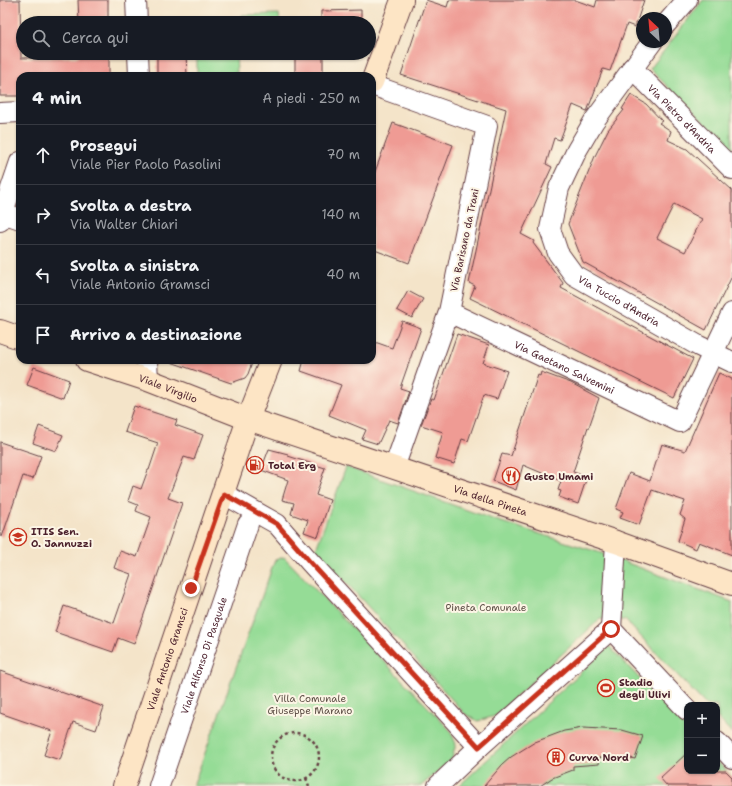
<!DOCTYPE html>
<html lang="it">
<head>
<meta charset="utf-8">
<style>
  body { margin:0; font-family:"Shantell Sans",sans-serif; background:#20242c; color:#f1f3f6 }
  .controls { position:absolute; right:12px; bottom:12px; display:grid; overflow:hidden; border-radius:8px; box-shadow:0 1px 3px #0004 }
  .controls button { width:36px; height:36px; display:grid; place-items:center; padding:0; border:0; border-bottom:1px solid #363941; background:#171b24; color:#f1f3f6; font:20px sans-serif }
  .compass { position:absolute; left:636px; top:12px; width:36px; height:36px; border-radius:50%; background:#171b24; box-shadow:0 1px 3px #0004; rotate:334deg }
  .stop { position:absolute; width:12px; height:12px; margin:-9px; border:3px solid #c8321e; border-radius:50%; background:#fff }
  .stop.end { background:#c8321e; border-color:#fff; box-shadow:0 1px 4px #0008 }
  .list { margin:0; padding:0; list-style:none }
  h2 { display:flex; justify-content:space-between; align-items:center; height:52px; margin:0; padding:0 16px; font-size:17px }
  h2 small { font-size:13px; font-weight:400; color:#9ea1a6 }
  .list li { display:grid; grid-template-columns:26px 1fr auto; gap:12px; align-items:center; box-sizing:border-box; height:60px; padding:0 16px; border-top:1px solid #363941 }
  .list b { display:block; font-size:15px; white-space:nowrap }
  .list p { margin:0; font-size:13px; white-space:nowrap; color:#9ea1a6 }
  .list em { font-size:13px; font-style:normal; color:#9ea1a6 }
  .icon { flex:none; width:22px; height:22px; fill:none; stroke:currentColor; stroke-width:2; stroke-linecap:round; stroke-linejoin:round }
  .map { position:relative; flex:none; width:732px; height:786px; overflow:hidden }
  .search { position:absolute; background:#171b24; box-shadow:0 1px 3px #0004; left:16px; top:16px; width:360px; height:44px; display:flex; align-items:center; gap:10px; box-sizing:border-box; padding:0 14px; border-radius:22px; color:#9ea1a6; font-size:15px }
  .panel { position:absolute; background:#171b24; box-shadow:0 1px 3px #0004; left:16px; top:72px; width:360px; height:292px; border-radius:12px }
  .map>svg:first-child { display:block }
</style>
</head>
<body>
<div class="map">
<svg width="732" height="786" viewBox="0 0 732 786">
  <rect width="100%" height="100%" fill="#fcf5e5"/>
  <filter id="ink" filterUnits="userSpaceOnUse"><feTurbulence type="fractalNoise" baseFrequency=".025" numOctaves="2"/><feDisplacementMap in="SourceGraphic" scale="8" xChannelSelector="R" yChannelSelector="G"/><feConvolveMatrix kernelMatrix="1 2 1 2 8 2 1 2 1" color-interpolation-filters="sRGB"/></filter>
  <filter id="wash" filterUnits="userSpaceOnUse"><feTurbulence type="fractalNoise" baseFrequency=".012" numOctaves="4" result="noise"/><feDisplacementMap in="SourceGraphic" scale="16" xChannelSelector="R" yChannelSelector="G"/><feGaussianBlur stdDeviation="0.9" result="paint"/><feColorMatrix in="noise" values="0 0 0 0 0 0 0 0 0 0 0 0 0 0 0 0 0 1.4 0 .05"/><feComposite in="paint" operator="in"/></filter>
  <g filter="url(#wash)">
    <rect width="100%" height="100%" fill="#f4e4c9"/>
    <g fill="#95dc96" stroke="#707e60">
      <polygon points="703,0 732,0 732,150 650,69"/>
      <polygon points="279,14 280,23 241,23 241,15"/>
      <polygon points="197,53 236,53 237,73 197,74"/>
      <polygon points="346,467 495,520 598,552 732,602 732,733 717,717 717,705 706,705 625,620 600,619 495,716 478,721 465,714 316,549"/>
      <polygon points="284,557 450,730 456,744 452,759 421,786 193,786 275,560"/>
      <polygon points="609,646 687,729 687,771 717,771 717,761 732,777 732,786 459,786"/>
    </g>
    <g id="blocks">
      <g fill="#ef9b94" fill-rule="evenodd">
        <polygon points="0,0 20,0 21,58 79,57 79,53 109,53 109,76 20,76 20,96 0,96"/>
        <polygon points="78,0 108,0 108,23 79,23"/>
        <polygon points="426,0 447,7 449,0 575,0 595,7 597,0 644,0 635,27 627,24 610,71 603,69 588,109 587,111 573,105 560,140 554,138 546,164 552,167 521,234 534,241 533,243 563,283 561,288 693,359 674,398 470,298 475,286 469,283 506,109 401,75"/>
        <polygon points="361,10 361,23 321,23 321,11"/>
        <polygon points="157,53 186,53 187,76 157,76"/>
        <rect x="295" y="53" width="28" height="23"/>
        <path d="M631,95L646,104L662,121L659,123L671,131L668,140L687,149L732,190V276L706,330L583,262L568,224L595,156L608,130L624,110L622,109ZM674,204L702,219L685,252L657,238Z"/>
        <polygon points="393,123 453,145 409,263 372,249 372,180"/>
        <polygon points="408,291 423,299 412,318 397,310"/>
        <polygon points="402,321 421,328 400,388 409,391 398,423 389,420 378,444 362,439 366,430 329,415 341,385 301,371 304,360 372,360 372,341 392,348"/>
        <polygon points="457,334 489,345 483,363 507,371 497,399 484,395 468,441 462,439 454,464 435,458 443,432 421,425 431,399 434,400"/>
        <polygon points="171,360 253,360 248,374 245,378 231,383 171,362"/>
        <polygon points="34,367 69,380 63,398 27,385"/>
        <polygon points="541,372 571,383 599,398 589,427 588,427 573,472 587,477 578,504 559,497 561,491 558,490 561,481 523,465 516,490 493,481 502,454 511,456 538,375 540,376"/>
        <polygon points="719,373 732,379 732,555 699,542 696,549 678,541 685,519 680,515 685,501 652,490 639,525 620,518 623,512 616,509 629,473 650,481 662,444 685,451"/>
        <polygon points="134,406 177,420 175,425 203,435 194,460 184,457 168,498 182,503 134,644 118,638 113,652 55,632 64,606 114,623 131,574 114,568 120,551 137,557 151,517 136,511 138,505 128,501 133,486 141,489 148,470 149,470 158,443 125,432"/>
        <polygon points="39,426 63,435 56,451 33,443"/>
        <polygon points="0,442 41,456 33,479 23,476 2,537 0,536"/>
        <polygon points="269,449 288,454 288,456 325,468 316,495 330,500 318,537 304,532 308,520 291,514 294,503 282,500 288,480 261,470"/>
        <polygon points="0,671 104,707 96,730 73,722 60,760 44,755 52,731 0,713"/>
        <polygon points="583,728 622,730 643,736 635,759 627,757 625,761 600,757 599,764 573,766 573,770 552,778 540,786 484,786 502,765 511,757 535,742 564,731"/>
        <polygon points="687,753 687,771 726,771 732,777 732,786 667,786 660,778"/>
      </g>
    </g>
  </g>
  <g filter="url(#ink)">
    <use href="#blocks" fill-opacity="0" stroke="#643d43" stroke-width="1"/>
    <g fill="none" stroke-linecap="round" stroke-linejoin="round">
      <defs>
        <g id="street">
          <polyline points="136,0 137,23"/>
          <polyline points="666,24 687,0"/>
          <path id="s1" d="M652,42L594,121L577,150L559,188L550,229L558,253L574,275L699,346L732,362"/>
          <polyline points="138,53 139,76"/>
          <path id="s2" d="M632,68L732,169"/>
          <polyline points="372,85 487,126 449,312 394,468"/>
          <polyline points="0,113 20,112"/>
          <polyline points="3,213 20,219"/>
          <polyline points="0,221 20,162"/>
          <path id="s3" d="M449,312L680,422L732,313"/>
          <polyline points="147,360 148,380"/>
          <polyline points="224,494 277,524 309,561 479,747"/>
          <polyline points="611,629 616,542"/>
          <polyline points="717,742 732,758"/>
          <path id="s4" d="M159,786L248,524"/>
          <polyline points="438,786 479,747 611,629 687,710"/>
        </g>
        <g id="secondary">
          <polyline points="372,82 402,0"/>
          <polyline points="0,331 20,338"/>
          <path id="s5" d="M87,360L148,380L248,419L616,542L732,584"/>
          <path id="s6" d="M124,786L248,419L271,360"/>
        </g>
      </defs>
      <use href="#street" stroke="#643d43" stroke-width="22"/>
      <use href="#secondary" stroke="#643d43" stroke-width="24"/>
      <g stroke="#643d43" stroke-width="2.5" stroke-dasharray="3 3" stroke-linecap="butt">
        <circle cx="295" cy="757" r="24"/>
        <polyline points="306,778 309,786"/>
      </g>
      <use href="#street" stroke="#fff" stroke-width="20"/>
      <use href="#secondary" stroke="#fde5c5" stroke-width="22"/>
    </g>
  </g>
  <g fill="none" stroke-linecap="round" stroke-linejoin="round" filter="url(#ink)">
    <polyline stroke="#c8321e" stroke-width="5" points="191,588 224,494 277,524 309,561 479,747 611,629"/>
  </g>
  <defs>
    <symbol id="fuel-ring" viewBox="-11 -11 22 22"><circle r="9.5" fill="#fcf5e5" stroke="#c8321e" stroke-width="1.5"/><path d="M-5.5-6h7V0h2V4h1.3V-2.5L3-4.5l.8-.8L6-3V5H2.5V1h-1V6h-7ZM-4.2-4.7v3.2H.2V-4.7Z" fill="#c8321e"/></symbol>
    <symbol id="restaurant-ring" viewBox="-11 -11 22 22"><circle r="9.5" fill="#fcf5e5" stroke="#c8321e" stroke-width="1.5"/><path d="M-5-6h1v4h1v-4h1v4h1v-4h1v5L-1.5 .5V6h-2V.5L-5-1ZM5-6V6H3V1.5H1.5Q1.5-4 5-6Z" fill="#c8321e"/></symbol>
    <symbol id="university-ring" viewBox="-11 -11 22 22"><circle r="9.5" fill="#fcf5e5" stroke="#c8321e" stroke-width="1.5"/><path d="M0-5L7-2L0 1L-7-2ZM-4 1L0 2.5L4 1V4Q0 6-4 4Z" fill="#c8321e"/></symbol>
    <symbol id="stadium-ring" viewBox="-11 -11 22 22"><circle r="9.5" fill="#fcf5e5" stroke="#c8321e" stroke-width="1.5"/><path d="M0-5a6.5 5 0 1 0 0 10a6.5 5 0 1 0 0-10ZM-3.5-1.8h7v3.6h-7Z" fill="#c8321e"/></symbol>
    <symbol id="building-ring" viewBox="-11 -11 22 22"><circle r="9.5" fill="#fcf5e5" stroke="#c8321e" stroke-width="1.5"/><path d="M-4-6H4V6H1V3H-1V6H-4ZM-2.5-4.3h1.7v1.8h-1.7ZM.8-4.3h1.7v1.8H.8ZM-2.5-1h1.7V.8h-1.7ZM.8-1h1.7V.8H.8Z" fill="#c8321e"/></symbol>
  </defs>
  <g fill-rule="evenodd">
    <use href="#fuel-ring" x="245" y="455" width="20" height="20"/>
    <use href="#restaurant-ring" x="501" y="466" width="20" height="20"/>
    <use href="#university-ring" x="8" y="527" width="20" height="20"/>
    <use href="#stadium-ring" x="596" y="678" width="20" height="20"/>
    <use href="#building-ring" x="546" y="747" width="20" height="20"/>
  </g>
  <g text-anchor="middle" stroke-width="4" stroke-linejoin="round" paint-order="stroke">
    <g font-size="10" fill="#4a1f2b" stroke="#fcf5e5">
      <text dy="4" stroke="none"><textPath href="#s2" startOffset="71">Via Pietro d'Andria</textPath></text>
      <text transform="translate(464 240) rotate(-78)" y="4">Via Barisano da Trani</text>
      <text dy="4" stroke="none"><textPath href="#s1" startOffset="320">Via Tuccio d'Andria</textPath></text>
      <text dy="4" stroke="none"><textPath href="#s3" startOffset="128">Via Gaetano Salvemini</textPath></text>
      <text dy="4" stroke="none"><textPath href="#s5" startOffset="86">Viale Virgilio</textPath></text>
      <text dy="4" stroke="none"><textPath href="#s5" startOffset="427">Via della Pineta</textPath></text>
      <text dy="4" stroke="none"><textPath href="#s4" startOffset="138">Viale Alfonso Di Pasquale</textPath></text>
      <text dy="4" stroke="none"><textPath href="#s6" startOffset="134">Viale Antonio Gramsci</textPath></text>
    </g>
    <g font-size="10" font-weight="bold" fill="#4a1f2b" stroke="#fcf5e5" text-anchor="start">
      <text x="268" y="469">Total Erg</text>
      <text x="524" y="480">Gusto Umami</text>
      <text x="31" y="535">ITIS Sen.<tspan x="31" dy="12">O. Jannuzzi</tspan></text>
      <text x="619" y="686">Stadio<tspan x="619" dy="12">degli Ulivi</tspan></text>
      <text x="569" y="761">Curva Nord</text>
    </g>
    <g font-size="10" fill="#5d4e46" stroke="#fcf5e5">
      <text x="486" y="611">Pineta Comunale</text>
      <text x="310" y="702">Villa Comunale<tspan x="310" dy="12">Giuseppe Marano</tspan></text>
    </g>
  </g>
</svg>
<div class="controls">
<button>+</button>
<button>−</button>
</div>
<svg class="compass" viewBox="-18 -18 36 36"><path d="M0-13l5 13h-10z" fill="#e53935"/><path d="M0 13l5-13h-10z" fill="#9ea1a6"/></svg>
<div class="stop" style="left:611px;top:629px"></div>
<div class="stop end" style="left:191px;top:588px"></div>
<div class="search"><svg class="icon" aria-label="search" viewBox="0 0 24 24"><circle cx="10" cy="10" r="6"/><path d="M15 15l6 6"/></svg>Cerca qui</div>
<section class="panel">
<h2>4 min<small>A piedi · 250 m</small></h2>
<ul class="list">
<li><svg class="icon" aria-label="ahead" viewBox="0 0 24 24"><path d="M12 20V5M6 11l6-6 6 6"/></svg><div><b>Prosegui</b><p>Viale Pier Paolo Pasolini</p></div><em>70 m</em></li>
<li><svg class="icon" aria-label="right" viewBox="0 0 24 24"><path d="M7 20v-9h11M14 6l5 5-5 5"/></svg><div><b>Svolta a destra</b><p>Via Walter Chiari</p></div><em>140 m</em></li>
<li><svg class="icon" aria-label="left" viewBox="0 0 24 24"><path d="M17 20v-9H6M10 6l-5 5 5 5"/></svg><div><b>Svolta a sinistra</b><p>Viale Antonio Gramsci</p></div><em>40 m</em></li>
<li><svg class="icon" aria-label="arrive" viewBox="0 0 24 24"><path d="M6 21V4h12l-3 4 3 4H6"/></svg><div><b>Arrivo a destinazione</b></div></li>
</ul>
</section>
</div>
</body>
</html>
